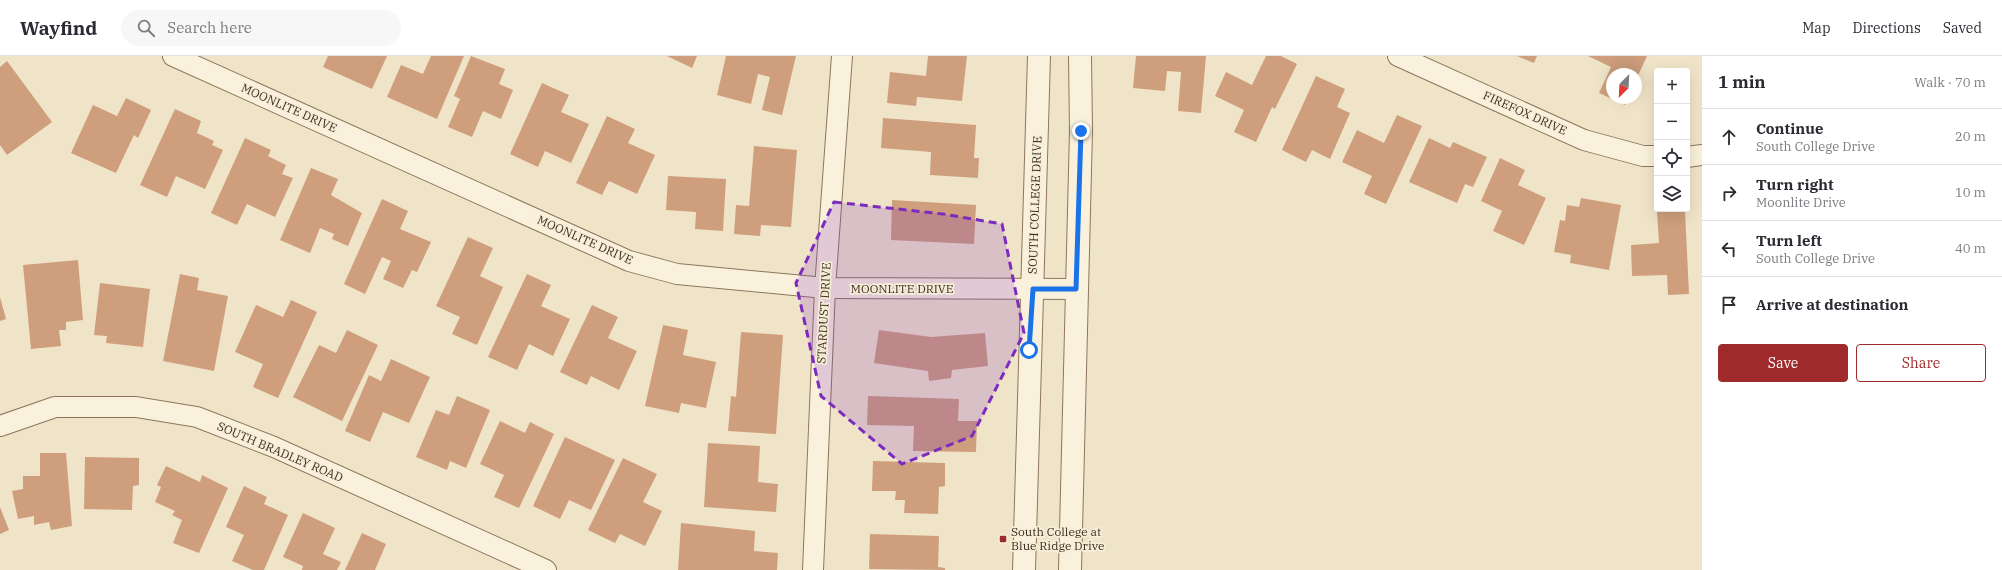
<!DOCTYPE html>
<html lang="en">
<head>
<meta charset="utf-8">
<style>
  body { margin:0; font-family:"IBM Plex Serif",serif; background:#f7f7f7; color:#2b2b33 }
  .controls { position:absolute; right:12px; top:12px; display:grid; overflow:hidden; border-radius:4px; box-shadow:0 4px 16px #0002 }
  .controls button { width:36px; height:36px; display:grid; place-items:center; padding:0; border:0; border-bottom:1px solid #e1e1e2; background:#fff; color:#2b2b33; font:20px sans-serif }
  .compass { position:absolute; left:1606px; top:12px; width:36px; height:36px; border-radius:50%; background:#fff; box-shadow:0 4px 16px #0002; rotate:204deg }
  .stop { position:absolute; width:12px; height:12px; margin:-9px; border:3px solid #1a73e8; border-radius:50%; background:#fff }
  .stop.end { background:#1a73e8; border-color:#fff; box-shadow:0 1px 4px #0008 }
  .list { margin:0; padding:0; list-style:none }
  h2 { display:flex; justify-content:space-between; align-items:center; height:52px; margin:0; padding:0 16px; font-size:17px }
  h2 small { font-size:13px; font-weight:400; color:#7c7c81 }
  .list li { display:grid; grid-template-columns:26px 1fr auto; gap:12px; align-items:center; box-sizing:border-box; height:56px; padding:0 16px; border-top:1px solid #e1e1e2 }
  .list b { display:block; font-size:15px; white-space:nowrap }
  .list p { margin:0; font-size:13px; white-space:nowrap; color:#7c7c81 }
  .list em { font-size:13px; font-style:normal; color:#7c7c81 }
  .actions { display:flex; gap:8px; padding:12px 16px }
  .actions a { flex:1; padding:9px 0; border:1px solid #9e2a2b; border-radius:4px; text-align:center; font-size:14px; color:#9e2a2b }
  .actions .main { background:#9e2a2b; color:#fff }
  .icon { flex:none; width:22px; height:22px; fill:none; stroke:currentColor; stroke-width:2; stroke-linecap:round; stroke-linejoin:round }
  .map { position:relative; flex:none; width:1702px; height:514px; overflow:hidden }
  header { display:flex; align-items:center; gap:24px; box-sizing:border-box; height:56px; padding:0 20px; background:#fff; border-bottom:1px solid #e1e1e2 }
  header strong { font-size:19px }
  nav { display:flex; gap:22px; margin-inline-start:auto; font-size:14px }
  .search { width:280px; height:36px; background:#f7f7f7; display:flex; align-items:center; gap:10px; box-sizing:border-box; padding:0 14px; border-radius:22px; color:#7c7c81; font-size:15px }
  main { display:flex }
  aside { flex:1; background:#fff }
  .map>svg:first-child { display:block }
</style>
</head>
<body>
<header>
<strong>Wayfind</strong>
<div class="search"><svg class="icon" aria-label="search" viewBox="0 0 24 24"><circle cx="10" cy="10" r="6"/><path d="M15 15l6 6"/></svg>Search here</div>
<nav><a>Map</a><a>Directions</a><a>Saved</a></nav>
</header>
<main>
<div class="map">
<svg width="1702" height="514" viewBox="0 0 1702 514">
  <rect width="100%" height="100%" fill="#f0e4c8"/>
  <g fill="#cf9f7d">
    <polygon points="328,0 387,0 372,33 323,11"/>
    <polygon points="431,0 464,0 437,63 387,41 401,9 423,18"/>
    <polygon points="471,0 505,13 499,28 513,34 501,63 483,55 472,81 448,71 460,43 454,40"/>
    <polygon points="667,0 697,0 692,12"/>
    <polygon points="726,0 796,0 782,59 762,54 770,21 758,18 751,48 717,39"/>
    <polygon points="928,0 967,0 962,45 917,41 916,50 887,47 890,16 926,20"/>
    <polygon points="1136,0 1206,0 1201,57 1178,55 1181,16 1167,15 1165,35 1133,32"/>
    <polygon points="1266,0 1281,0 1297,8 1275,53 1272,51 1256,86 1234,76 1244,54 1215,40 1226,16 1252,29"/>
    <polygon points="1517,0 1537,0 1534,7"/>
    <polygon points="1588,0 1647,0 1636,24 1636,18 1612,18 1612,42 1628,42 1625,49 1599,37 1611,11"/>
    <polygon points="7,5 52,66 7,99 0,89 0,11"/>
    <polygon points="1316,20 1345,33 1337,51 1350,57 1330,103 1312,94 1306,106 1282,94"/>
    <polygon points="542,27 569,39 561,56 589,68 571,107 545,95 538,111 510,98"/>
    <polygon points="126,42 151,54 138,82 134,79 116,117 71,97 93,49 117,60"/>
    <polygon points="175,53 201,65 197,77 214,85 212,89 223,94 205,133 176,120 167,141 140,129"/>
    <polygon points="1397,59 1422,70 1386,148 1364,138 1372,120 1342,106 1357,74 1384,87"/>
    <polygon points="607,60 635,73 628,87 655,99 637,138 609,125 602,139 576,127"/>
    <polygon points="883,62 976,69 974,102 979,102 978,122 930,119 931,96 881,92"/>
    <polygon points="245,82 271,94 268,100 286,109 282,118 293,122 275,161 247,148 237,169 211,157"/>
    <polygon points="1429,82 1450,92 1453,86 1487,101 1473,131 1465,128 1457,147 1409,126"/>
    <polygon points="754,90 797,94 791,171 761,169 760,180 734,178 736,149 749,150"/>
    <polygon points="1500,102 1525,114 1518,129 1546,142 1524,189 1493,175 1502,155 1481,145"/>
    <polygon points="311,112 338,123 331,139 362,157 348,190 332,183 334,178 320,172 310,197 280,184"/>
    <polygon points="668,120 726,123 723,175 695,173 696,156 666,154"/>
    <polygon points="1581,142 1621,149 1609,214 1570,207 1571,199 1554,196 1560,164 1565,165 1567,149 1579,151"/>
    <polygon points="382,143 408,155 400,173 431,186 417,216 412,214 403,232 383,223 391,205 382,201 365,238 344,228"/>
    <polygon points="892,144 976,149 974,188 891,184"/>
    <polygon points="1685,155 1689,238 1668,239 1667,219 1632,220 1631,189 1659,187 1657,156"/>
    <polygon points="468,181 493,192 480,220 503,231 477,289 452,278 460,261 436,250"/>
    <polygon points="78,204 83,264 66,266 66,274 59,274 61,290 31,293 23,209"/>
    <polygon points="180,218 199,222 197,234 228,240 214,315 163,305"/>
    <polygon points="527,218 551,229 541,250 570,263 553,300 529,288 517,314 488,301"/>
    <polygon points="100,227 150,233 143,291 106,287 107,280 94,279"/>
    <polygon points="0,241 6,263 0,265"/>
    <polygon points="291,244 317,256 278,342 253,331 263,308 235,296 256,249 283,261"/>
    <polygon points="592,249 618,261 608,282 637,295 619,334 591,320 587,329 560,316"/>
    <polygon points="663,269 688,274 683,299 716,306 706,352 681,347 679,357 645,350"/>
    <polygon points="347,274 378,289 342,365 293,341 319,289 336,297"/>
    <polygon points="879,274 931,281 985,277 988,310 952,314 951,322 929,325 928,315 874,307"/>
    <polygon points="741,276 783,279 776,378 728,375 731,340 736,341"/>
    <polygon points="391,303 430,321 409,367 383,356 370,386 345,375 369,319 381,325"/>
    <polygon points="457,340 490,354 466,412 450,405 447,414 416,401 436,354 449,359"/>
    <polygon points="868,340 959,343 958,365 977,365 976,396 913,395 914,370 867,369"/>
    <polygon points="500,365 525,377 530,366 554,378 519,452 494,441 504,419 480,408"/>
    <polygon points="565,381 615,404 591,454 569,444 560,463 533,450"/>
    <polygon points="708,387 760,390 758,426 778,428 776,456 704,451"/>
    <polygon points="40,397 66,397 72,470 51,474 49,466 34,469 34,460 18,463 12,435 23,433 23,420 40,420"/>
    <polygon points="85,401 139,402 139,429 133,430 132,454 84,453"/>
    <polygon points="623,402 657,418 643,446 662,455 645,490 620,478 615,487 588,474"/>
    <polygon points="873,405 945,407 945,430 939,431 938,458 904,457 905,444 895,444 896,435 872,435"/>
    <polygon points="166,410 200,426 202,419 228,432 199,497 173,487 182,464 172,459 175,455 155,446 161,431 157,429"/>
    <polygon points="244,430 267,441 264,448 288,459 264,514 253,514 232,505 244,479 226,471"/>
    <polygon points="0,451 9,474 0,478"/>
    <polygon points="303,457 335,472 323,498 341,506 337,514 302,514 303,510 283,501"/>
    <polygon points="681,467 755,475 754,495 778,497 777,514 678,514"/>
    <polygon points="362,477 386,488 375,514 345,514"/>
    <polygon points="870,478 939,480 938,511 945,512 945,514 869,513"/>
  </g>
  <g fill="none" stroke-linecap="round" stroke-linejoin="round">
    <defs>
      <g id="minor">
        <polyline points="173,0 629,205 677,218 825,232 1077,233"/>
        <polyline points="1398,0 1584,84 1643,100 1657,100"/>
        <polyline points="1687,101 1702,99"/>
        <polyline points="0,370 55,351 136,351 197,361 274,391 546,514"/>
        <polyline points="813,514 825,232 842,0"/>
      </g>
      <g id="tertiary">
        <path d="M1024,514C1028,343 1035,171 1039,0"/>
        <polyline points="1070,514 1081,75 1080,0"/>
      </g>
    </defs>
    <use href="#minor" stroke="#8d765c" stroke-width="22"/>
    <use href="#tertiary" stroke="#8d765c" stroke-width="24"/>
    <use href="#minor" stroke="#faf1dc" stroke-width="20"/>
    <use href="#tertiary" stroke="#faf1dc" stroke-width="22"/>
  </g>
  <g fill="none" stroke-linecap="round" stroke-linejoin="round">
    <polyline stroke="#1a73e8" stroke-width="5" points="1029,294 1033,233 1076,233 1081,75"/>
  </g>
  <path fill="#7b2cbf" fill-opacity="0.2" stroke="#7b2cbf" stroke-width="3" stroke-dasharray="8 5" stroke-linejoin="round" d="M834,146L943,158L1002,168L1024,277L972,380L902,408L821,340L796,227Z"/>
  <rect fill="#9e2a2b" stroke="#f7eed8" stroke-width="1.5" x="999" y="479" width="8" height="8" rx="2"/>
  <g text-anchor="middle" stroke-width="3.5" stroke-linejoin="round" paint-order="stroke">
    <g font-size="12" fill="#3d2e20" stroke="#f7eed8">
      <text transform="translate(289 52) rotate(24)" y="4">MOONLITE DRIVE</text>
      <text transform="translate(1525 57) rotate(24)" y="4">FIREFOX DRIVE</text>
      <text transform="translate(1035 149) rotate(-88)" y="4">SOUTH COLLEGE DRIVE</text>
      <text transform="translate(585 184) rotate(24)" y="4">MOONLITE DRIVE</text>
      <text x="902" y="237">MOONLITE DRIVE</text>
      <text transform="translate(824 257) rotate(-87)" y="4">STARDUST DRIVE</text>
      <text transform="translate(280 396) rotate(23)" y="4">SOUTH BRADLEY ROAD</text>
    </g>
    <g font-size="12" fill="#3d2e20" stroke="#f7eed8" text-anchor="start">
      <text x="1011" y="480">South College at<tspan x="1011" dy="14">Blue Ridge Drive</tspan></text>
    </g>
  </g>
</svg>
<div class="controls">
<button>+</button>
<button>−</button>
<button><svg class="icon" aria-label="locate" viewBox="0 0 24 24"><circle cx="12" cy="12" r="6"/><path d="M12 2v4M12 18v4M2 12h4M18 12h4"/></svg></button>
<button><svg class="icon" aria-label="layers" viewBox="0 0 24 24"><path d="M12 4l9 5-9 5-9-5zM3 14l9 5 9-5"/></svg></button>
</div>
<svg class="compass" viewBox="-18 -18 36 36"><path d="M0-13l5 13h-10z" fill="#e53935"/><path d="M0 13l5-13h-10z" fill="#7c7c81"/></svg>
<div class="stop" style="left:1029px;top:294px"></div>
<div class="stop end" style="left:1081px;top:75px"></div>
</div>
<aside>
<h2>1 min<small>Walk · 70 m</small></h2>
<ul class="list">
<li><svg class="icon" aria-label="ahead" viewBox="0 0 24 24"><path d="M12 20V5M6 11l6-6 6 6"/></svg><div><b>Continue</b><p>South College Drive</p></div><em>20 m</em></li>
<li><svg class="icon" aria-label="right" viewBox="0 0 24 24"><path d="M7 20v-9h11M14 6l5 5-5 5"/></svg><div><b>Turn right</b><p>Moonlite Drive</p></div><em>10 m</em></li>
<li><svg class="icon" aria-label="left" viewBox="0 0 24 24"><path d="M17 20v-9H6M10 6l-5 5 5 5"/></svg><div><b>Turn left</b><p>South College Drive</p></div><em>40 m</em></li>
<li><svg class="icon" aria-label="arrive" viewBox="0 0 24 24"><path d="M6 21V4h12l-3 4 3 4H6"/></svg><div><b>Arrive at destination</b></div></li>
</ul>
<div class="actions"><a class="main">Save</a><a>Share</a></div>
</aside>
</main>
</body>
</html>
